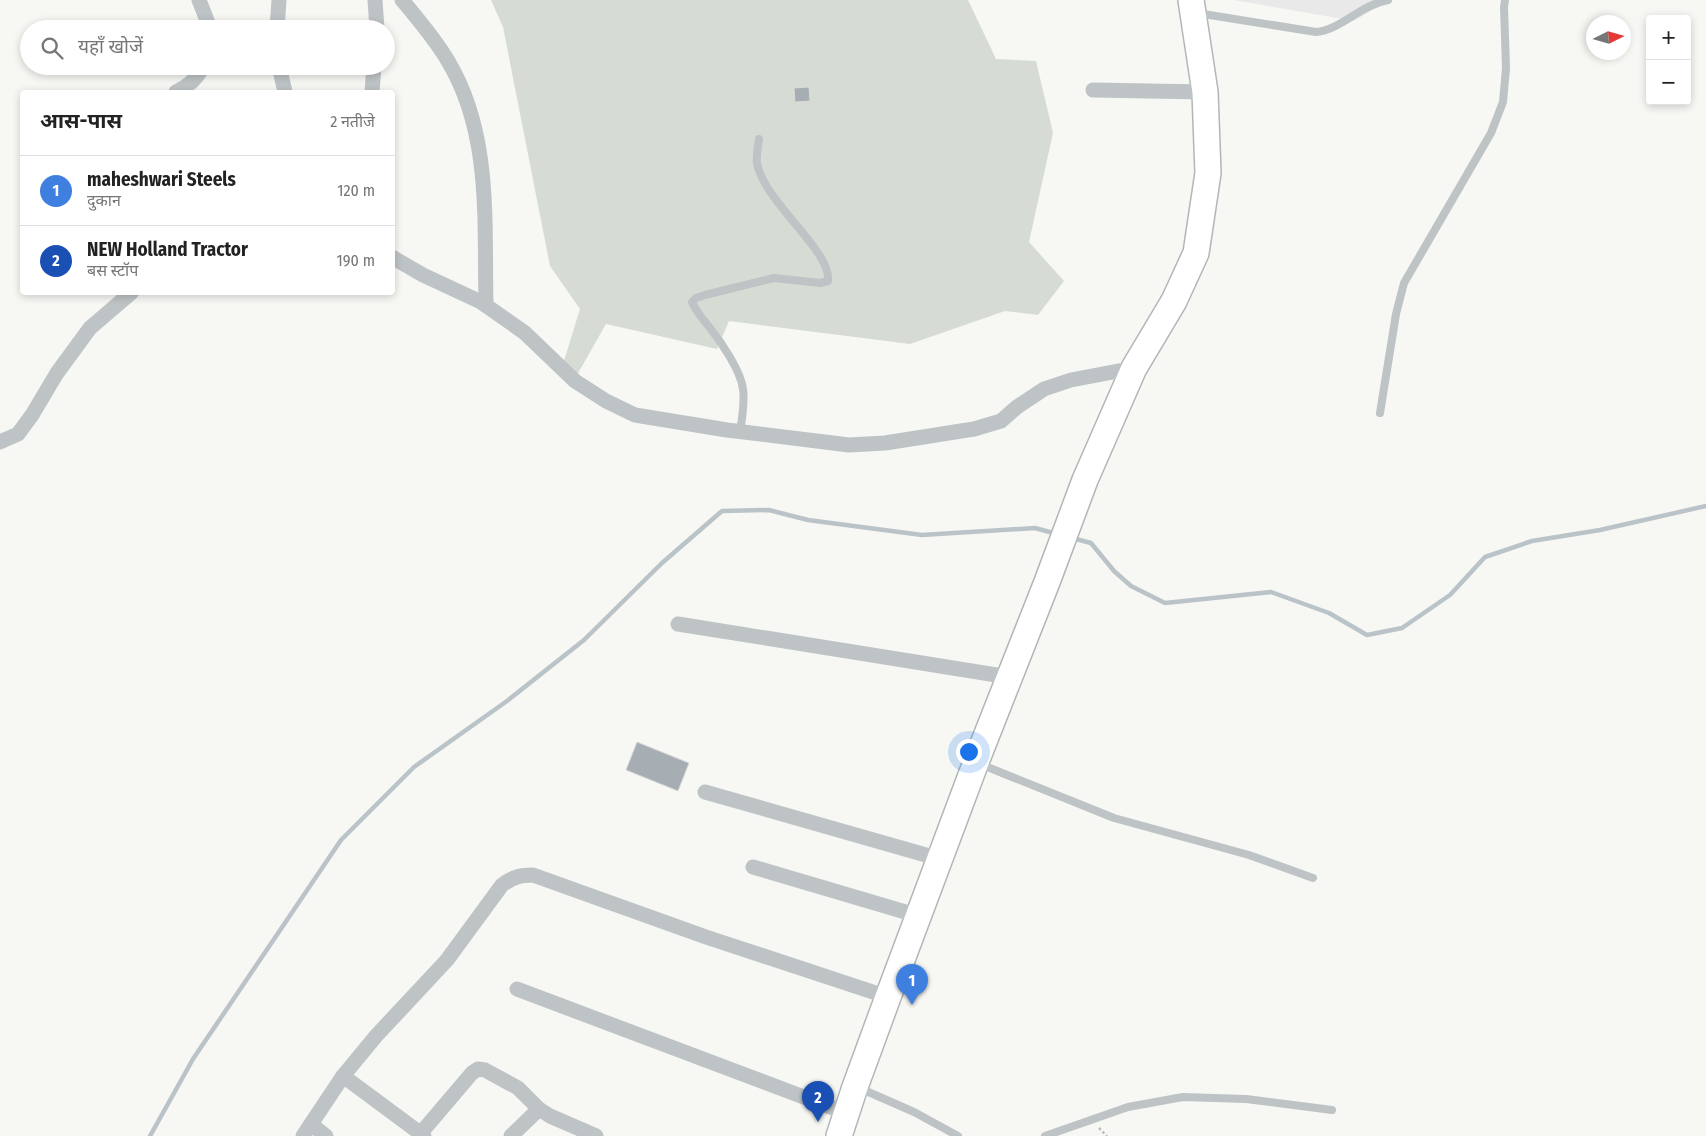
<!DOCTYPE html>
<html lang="hi">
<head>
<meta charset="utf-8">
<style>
  body { margin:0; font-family:"Fira Sans Condensed","Noto Sans Devanagari",sans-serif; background:#f6f6f6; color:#222 }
  .controls { position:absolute; right:15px; top:15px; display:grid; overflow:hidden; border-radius:5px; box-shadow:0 2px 8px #0003 }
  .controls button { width:45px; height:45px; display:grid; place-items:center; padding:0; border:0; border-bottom:1px solid #e0e0e0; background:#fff; color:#222; font:25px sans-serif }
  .compass { position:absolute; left:1586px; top:15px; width:45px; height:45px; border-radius:50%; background:#fff; box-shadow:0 2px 8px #0003; rotate:85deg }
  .you { position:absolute; left:968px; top:751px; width:18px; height:18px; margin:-12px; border:4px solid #fff; border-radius:50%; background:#1a73e8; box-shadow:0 0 0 8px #1a73e833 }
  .badge { display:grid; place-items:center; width:32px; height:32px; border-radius:50%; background:#1a73e8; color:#fff; font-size:16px; font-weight:700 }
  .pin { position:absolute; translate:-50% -41px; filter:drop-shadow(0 1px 2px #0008) }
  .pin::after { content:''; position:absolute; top:26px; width:18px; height:15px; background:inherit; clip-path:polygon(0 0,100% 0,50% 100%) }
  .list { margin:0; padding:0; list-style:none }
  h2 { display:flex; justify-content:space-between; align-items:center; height:65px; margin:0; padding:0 20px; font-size:21px }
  h2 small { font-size:16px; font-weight:400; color:#767676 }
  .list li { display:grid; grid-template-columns:32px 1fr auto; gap:15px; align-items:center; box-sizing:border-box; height:70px; padding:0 20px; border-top:1px solid #e0e0e0 }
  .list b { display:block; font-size:19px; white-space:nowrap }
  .list p { margin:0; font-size:16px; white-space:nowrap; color:#767676 }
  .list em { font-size:16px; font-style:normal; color:#767676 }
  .icon { flex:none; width:28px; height:28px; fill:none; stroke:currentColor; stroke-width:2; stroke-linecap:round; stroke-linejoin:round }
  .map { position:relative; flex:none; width:1706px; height:1136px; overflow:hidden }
  .search { position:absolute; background:#fff; box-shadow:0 2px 8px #0003; left:20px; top:20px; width:375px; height:55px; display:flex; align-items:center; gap:12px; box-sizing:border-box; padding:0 18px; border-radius:28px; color:#767676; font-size:19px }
  .panel { position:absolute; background:#fff; box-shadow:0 2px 8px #0003; left:20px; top:90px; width:375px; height:205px; border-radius:5px }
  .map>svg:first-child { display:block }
</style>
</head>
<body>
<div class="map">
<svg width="1706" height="1136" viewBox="0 0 1706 1136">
  <rect width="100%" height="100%" fill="#f7f7f4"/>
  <polygon fill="#e8e9e8" points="1234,0 1389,0 1354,21"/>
  <polygon fill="#d6dcd4" points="491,0 968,0 996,59 1036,61 1053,133 1029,242 1064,281 1038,315 1005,311 910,344 729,321 717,349 606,324 577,375 563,364 580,309 550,266 503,27"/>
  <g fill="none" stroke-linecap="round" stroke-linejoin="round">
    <g stroke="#bac3c8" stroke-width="4.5">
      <polyline points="1072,538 1091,543 1114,571 1131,586 1165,603 1271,592 1329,613 1367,635 1402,628 1450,595 1485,557 1532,541 1600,530 1706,506"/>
      <polyline points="150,1136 193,1059 341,840 414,767 507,701 584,640 662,563 722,511 769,510 808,520 922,535 1035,528 1057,534"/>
    </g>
  </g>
  <g fill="#a6aeb3" stroke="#d9d9d7">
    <polygon points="809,87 810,101 795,102 794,88"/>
    <polygon points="637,742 689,763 678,791 626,770"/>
  </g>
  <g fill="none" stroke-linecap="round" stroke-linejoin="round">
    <defs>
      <polyline id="trunk" points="839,1136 855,1087 888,997 976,762 1047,582 1085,480 1134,368 1174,301 1196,253 1208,173 1205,92 1191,0"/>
    </defs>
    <use href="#trunk" stroke="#b2b6b9" stroke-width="28"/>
    <polyline stroke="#b9bcbe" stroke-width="2.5" stroke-dasharray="2.5 2.5" stroke-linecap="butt" points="1099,1128 1107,1136"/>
    <g stroke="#bec3c6" stroke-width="8">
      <path d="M1197,13L1316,32C1341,30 1360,5 1388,0"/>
      <polyline points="1380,413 1396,314 1404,283 1491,133 1503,102 1506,68 1504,7 1505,0"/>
      <path d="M740,432C742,418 745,403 743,389C741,371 721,342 710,328C703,319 696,312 692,302L696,298L705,295L774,278L820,283L828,281C832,251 763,201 757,163C756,156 758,147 759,139"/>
      <polyline points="980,764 1114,818 1249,855 1313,878"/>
      <polyline points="857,1087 914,1112 958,1136"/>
      <polyline points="1045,1136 1128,1107 1183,1097 1246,1099 1332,1110"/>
    </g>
    <g stroke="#bec3c6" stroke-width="15">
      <polyline points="199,0 208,23 209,29"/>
      <polyline points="375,0 377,29"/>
      <path d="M402,0C418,19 435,39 448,61C492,134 484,223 486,305"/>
      <polyline points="277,29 279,0"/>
      <polyline points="279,66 285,92"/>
      <polyline points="1093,90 1205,92"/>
      <path d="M176,92C186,88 199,77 203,66"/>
      <polyline points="372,92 374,66"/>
      <polyline points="392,257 423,275 481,302 525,333 575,381 606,401 635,415 727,430 849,445 885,443 974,429 1001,421 1017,407 1044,389 1071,380 1134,368"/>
      <polyline points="0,442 18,434 32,415 57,373 90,328 132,292"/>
      <polyline points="678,624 1009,677"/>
      <polyline points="705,792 940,859"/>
      <polyline points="753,867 919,916"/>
      <polyline points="517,989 846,1113"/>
      <polyline points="343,1076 424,1136"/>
      <polyline points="311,1124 326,1136"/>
      <polyline points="420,1134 472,1073 478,1069 485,1070 518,1088 539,1109 550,1116 596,1136"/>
      <path d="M303,1136L343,1076L376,1036L447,960L502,885C513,877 520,875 533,875L706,937L888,997"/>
      <polyline points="511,1136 539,1109"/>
    </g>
    <use href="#trunk" stroke="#fff" stroke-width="25"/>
  </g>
</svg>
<div class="controls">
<button>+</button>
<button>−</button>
</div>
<svg class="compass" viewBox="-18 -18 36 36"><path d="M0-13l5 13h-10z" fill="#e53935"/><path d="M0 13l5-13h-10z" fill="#767676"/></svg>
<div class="you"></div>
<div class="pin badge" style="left:912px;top:1005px;background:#3f7fe0">1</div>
<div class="pin badge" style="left:818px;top:1122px;background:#1a4fb4">2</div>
<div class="search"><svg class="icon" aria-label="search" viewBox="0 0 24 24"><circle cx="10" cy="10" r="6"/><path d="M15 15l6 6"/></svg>यहाँ खोजें</div>
<section class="panel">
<h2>आस-पास<small>2 नतीजे</small></h2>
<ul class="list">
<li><span class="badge" style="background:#3f7fe0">1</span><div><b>maheshwari Steels</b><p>दुकान</p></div><em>120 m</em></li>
<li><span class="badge" style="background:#1a4fb4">2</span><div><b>NEW Holland Tractor</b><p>बस स्टॉप</p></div><em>190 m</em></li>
</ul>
</section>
</div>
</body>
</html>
